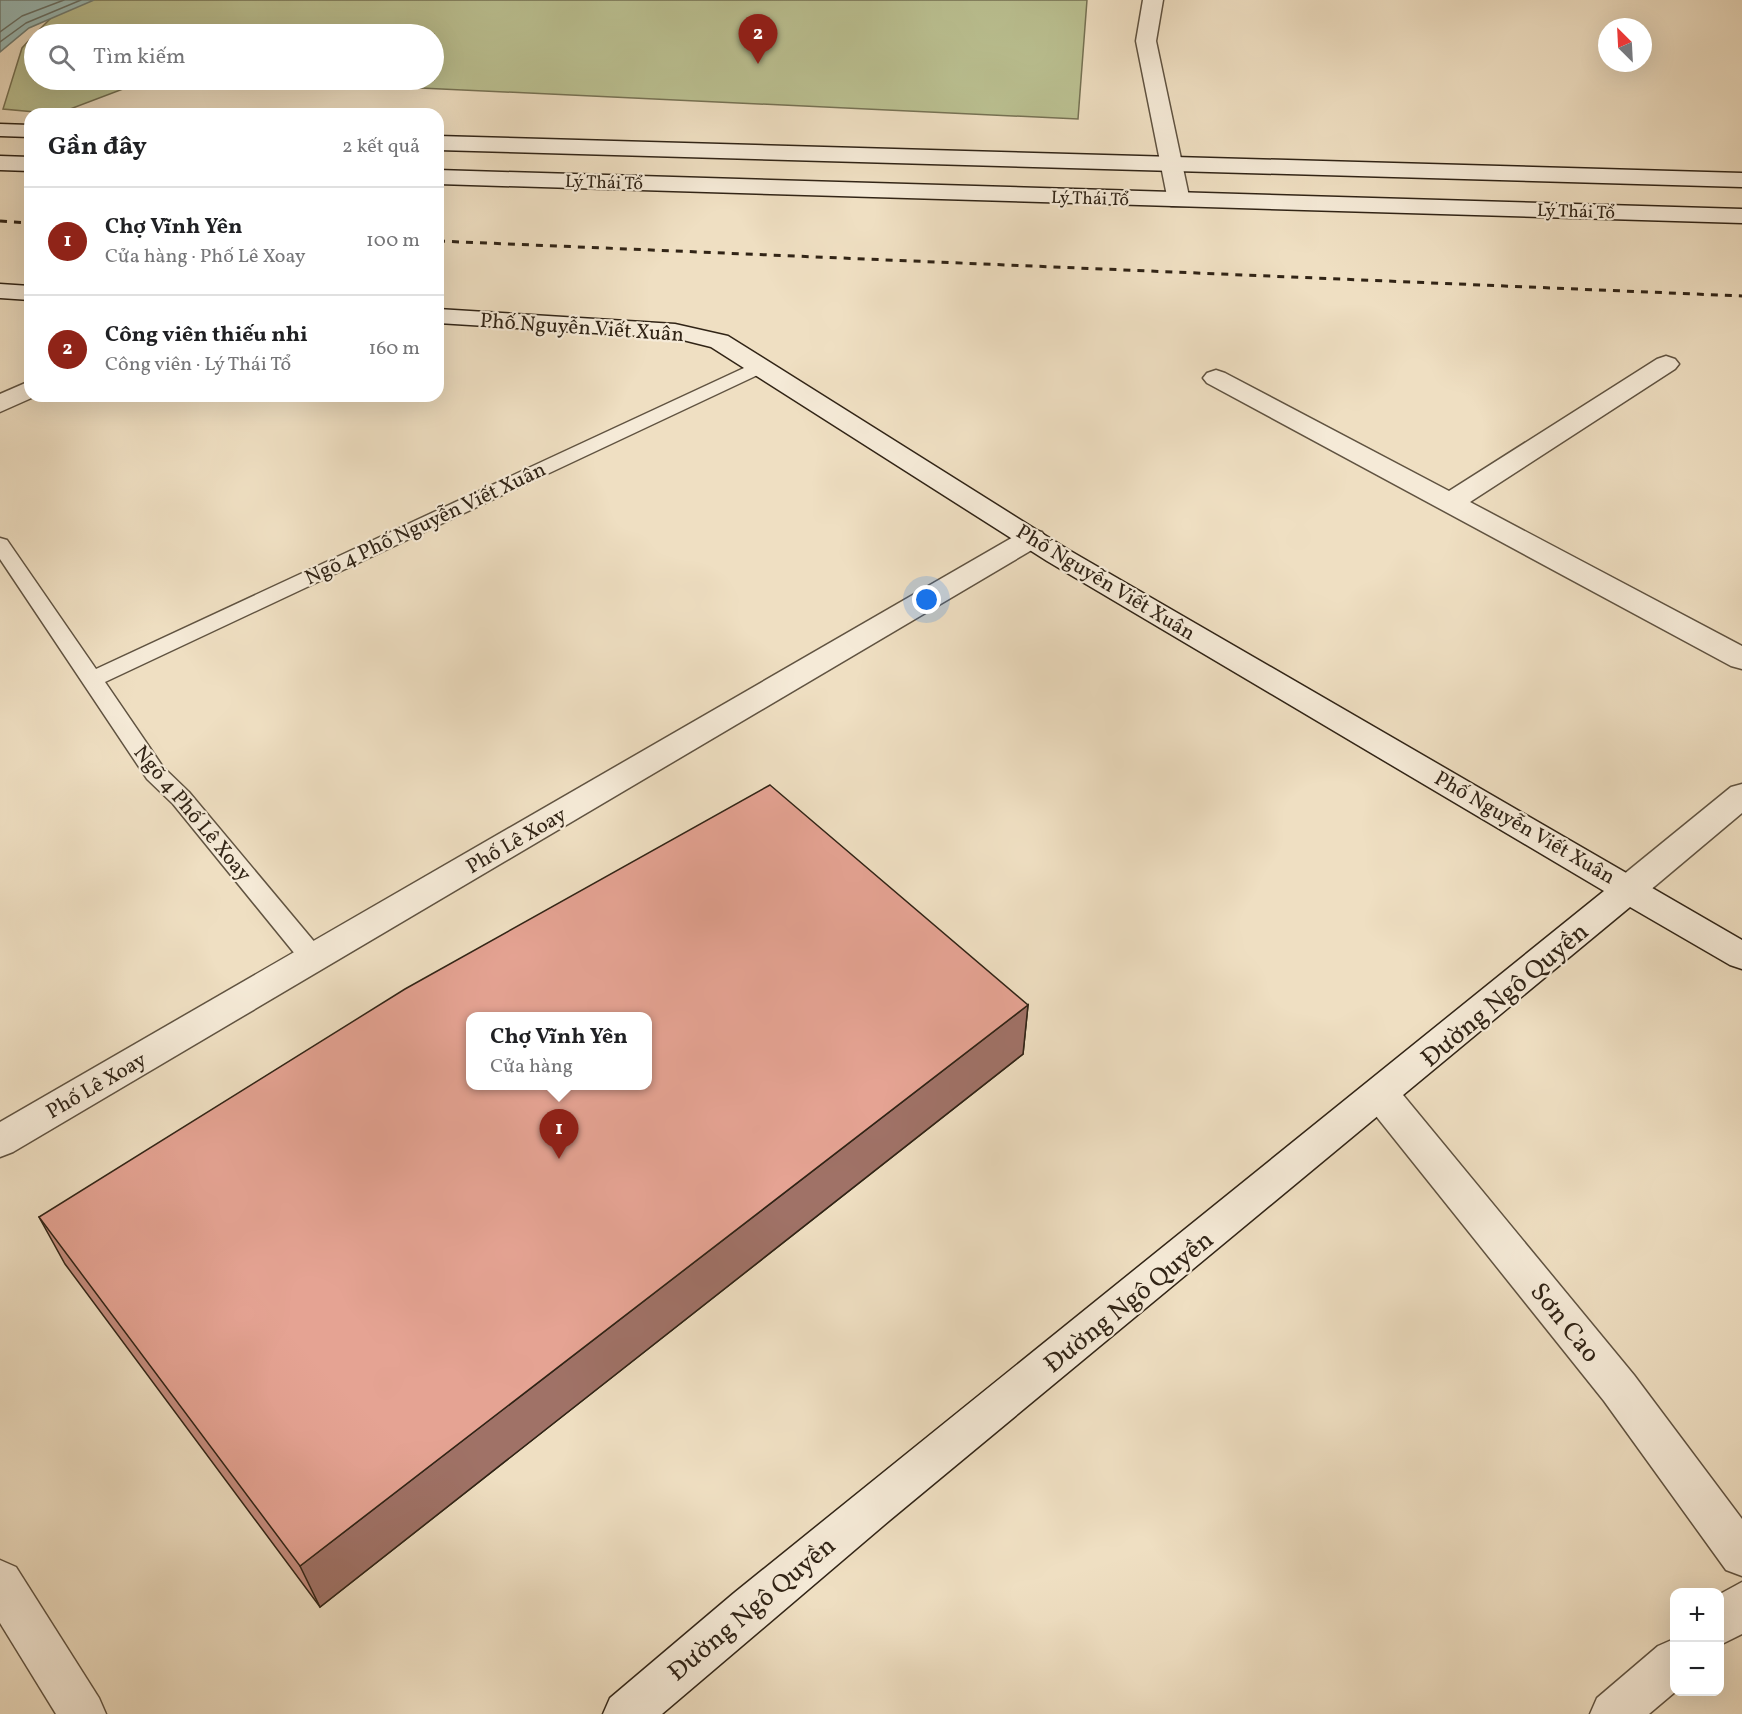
<!DOCTYPE html>
<html lang="vi">
<head>
<meta charset="utf-8">
<style>
  body { margin:0; font-family:Vollkorn,serif; background:#f2f2f2; color:#202124 }
  .controls { position:absolute; right:18px; bottom:18px; display:grid; overflow:hidden; border-radius:12px; box-shadow:0 6px 24px #0002 }
  .controls button { width:54px; height:54px; display:grid; place-items:center; padding:0; border:0; border-bottom:2px solid #e0e0e0; background:#fff; color:#202124; font:30px sans-serif }
  .compass { position:absolute; left:1598px; top:18px; width:54px; height:54px; border-radius:50%; background:#fff; box-shadow:0 6px 24px #0002; rotate:336deg }
  .you { position:absolute; left:927px; top:600px; width:21px; height:21px; margin:-15px; border:4px solid #fff; border-radius:50%; background:#1a73e8; box-shadow:0 0 0 9px #1a73e833 }
  .badge { display:grid; place-items:center; width:39px; height:39px; border-radius:50%; background:#8f2418; color:#fff; font-size:20px; font-weight:700 }
  .pin { position:absolute; translate:-50% -50px; filter:drop-shadow(0 2px 3px #0008) }
  .pin::after { content:''; position:absolute; top:32px; width:21px; height:18px; background:inherit; clip-path:polygon(0 0,100% 0,50% 100%) }
  .popup { position:absolute; left:466px; top:1012px; width:186px; height:78px; box-sizing:border-box; display:grid; place-content:center; border-radius:12px; background:#fff; filter:drop-shadow(0 2px 4px #0005); font-size:20px; white-space:nowrap; color:#757577 }
  .popup b { font-size:22px; color:#202124 }
  .popup::after { content:''; position:absolute; left:50%; top:100%; margin-left:-12px; border:12px solid transparent; border-top-color:#fff }
  .list { margin:0; padding:0; list-style:none }
  h2 { display:flex; justify-content:space-between; align-items:center; height:78px; margin:0; padding:0 24px; font-size:26px }
  h2 small { font-size:20px; font-weight:400; color:#757577 }
  .list li { display:grid; grid-template-columns:39px 1fr auto; gap:18px; align-items:center; box-sizing:border-box; height:108px; padding:0 24px; border-top:2px solid #e0e0e0 }
  .list b { display:block; font-size:22px; white-space:nowrap }
  .list p { margin:0; font-size:20px; white-space:nowrap; color:#757577 }
  .list em { font-size:20px; font-style:normal; color:#757577 }
  .icon { flex:none; width:33px; height:33px; fill:none; stroke:currentColor; stroke-width:2; stroke-linecap:round; stroke-linejoin:round }
  .map { position:relative; flex:none; width:1742px; height:1714px; overflow:hidden }
  .search { position:absolute; background:#fff; box-shadow:0 6px 24px #0002; left:24px; top:24px; width:420px; height:66px; display:flex; align-items:center; gap:15px; box-sizing:border-box; padding:0 21px; border-radius:33px; color:#757577; font-size:22px }
  .panel { position:absolute; background:#fff; box-shadow:0 6px 24px #0002; left:24px; top:108px; width:420px; height:294px; border-radius:18px }
  .map>svg:first-child { display:block }
</style>
</head>
<body>
<div class="map">
<svg width="1742" height="1714" viewBox="0 0 1742 1714">
  <rect width="100%" height="100%" fill="#efdfc2"/>
  <filter id="stains"><feTurbulence type="fractalNoise" baseFrequency=".00333" numOctaves="4"/><feColorMatrix values="0 0 0 0 .2 0 0 0 0 .09 0 0 0 0 .02 0 0 0 .5 -.17"/></filter>
  <radialGradient id="worn" r=".72"><stop offset=".6" stop-color="#630" stop-opacity="0"/><stop offset="1" stop-color="#630" stop-opacity=".3"/></radialGradient>
  <polygon fill="#bbc192" stroke="#767254" stroke-width="1.5" points="69,0 1087,0 1078,119 357,85 144,81 57,114 3,109 22,48 34,35 34,80 434,80 434,34 35,34"/>
  <polygon fill="#9abcb8" stroke="#707f77" stroke-width="1.5" points="0,0 94,0 29,28 0,52"/>
  <g fill="none" stroke-linecap="round" stroke-linejoin="round">
    <g stroke="#667067" stroke-width="1.5">
      <polyline points="0,32 22,16 64,0"/>
      <polyline points="0,42 26,23 81,0"/>
    </g>
    <defs>
      <polygon id="lane" points="759,361 768,367 766,371 105,682 163,767 189,792 322,951 326,958 322,965 313,968 304,965 173,804 147,779 0,559 0,538 7,540 96,669"/>
      <g id="street">
        <polygon points="1143,0 1163,0 1156,41 1190,201 1187,206 1171,206 1168,201 1136,41"/>
        <polygon points="1666,356 1675,359 1679,364 1675,369 1470,502 1742,646 1742,669 1731,666 1207,383 1203,378 1207,373 1216,370 1225,373 1449,491 1657,359"/>
        <polygon points="30,381 30,396 36,396 0,412 0,394"/>
        <polygon points="1032,529 1042,532 1046,538 1042,544 13,1152 0,1157 0,1122 1022,532"/>
        <polygon points="1742,784 1742,813 1642,897 1630,900 1618,897 1613,888 1618,879 1731,787"/>
        <polygon points="1381,1080 1394,1084 1634,1375 1742,1519 1742,1576 1726,1570 1604,1401 1368,1106 1363,1095 1368,1084"/>
        <polygon points="0,1560 16,1567 99,1698 106,1714 56,1714 0,1623"/>
        <polygon points="1742,1582 1742,1634 1720,1645 1720,1594"/>
        <polygon points="1674,1639 1675,1692 1649,1714 1590,1714 1597,1698 1658,1646"/>
      </g>
      <g id="secondary">
        <polygon points="0,124 30,125 30,137 0,136"/>
        <polygon points="438,136 1742,173 1742,187 438,150"/>
        <polygon points="0,156 30,157 30,171 0,170"/>
        <polygon points="438,170 1742,209 1742,223 438,184"/>
        <polygon points="0,284 30,286 30,300 0,298"/>
        <polygon points="438,309 675,324 728,336 1067,549 1742,940 1742,969 1730,965 1630,907 890,1520 662,1714 603,1714 610,1698 734,1593 1604,891 1047,561 711,347 675,338 438,323"/>
      </g>
    </defs>
    <use href="#lane" stroke="#605341" stroke-width="3"/>
    <use href="#street" stroke="#605341" stroke-width="3"/>
    <use href="#secondary" stroke="#312416" stroke-width="3"/>
    <use href="#lane" fill="#f5ead7" fill-rule="evenodd"/>
    <use href="#street" fill="#f5ead7" fill-rule="evenodd"/>
    <use href="#secondary" fill="#f5ead7" fill-rule="evenodd"/>
    <g stroke="#312416" stroke-width="3" stroke-dasharray="7 7" stroke-linecap="butt">
      <polyline points="0,221 30,223"/>
      <polyline points="438,241 1742,296"/>
    </g>
  </g>
  <polygon fill="#c58c7e" stroke="#312416" stroke-width="1.5" points="1028,1005 1023,1054 320,1607 65,1264 39,1217"/>
  <polygon fill="#a07267" stroke="#312416" stroke-width="1.5" points="1028,1005 1023,1054 320,1607 300,1566"/>
  <path fill="#e5a393" stroke="#312416" stroke-width="1.5" fill-rule="evenodd" d="M770,785L1028,1005L300,1566L39,1217L405,989ZM471,1017H648V1086H471Z"/>
  <g text-anchor="middle" stroke-width="4.5" stroke-linejoin="round" paint-order="stroke">
    <g font-size="18" fill="#312416" stroke="#f5ead7">
      <text transform="translate(604 182) rotate(2)" y="6">Lý Thái Tổ</text>
      <text transform="translate(1090 198) rotate(2)" y="6">Lý Thái Tổ</text>
      <text transform="translate(1576 211) rotate(2)" y="6">Lý Thái Tổ</text>
    </g>
    <g font-size="21" fill="#312416" stroke="#f5ead7">
      <text transform="translate(582 327) rotate(4)" y="7">Phố Nguyễn Viết Xuân</text>
      <text transform="translate(425 523) rotate(-25)" y="7">Ngõ 4 Phố Nguyễn Viết Xuân</text>
      <text transform="translate(1106 582) rotate(31)" y="7">Phố Nguyễn Viết Xuân</text>
      <text transform="translate(193 813) rotate(50)" y="7">Ngõ 4 Phố Lê Xoay</text>
      <text transform="translate(1525 827) rotate(30)" y="7">Phố Nguyễn Viết Xuân</text>
      <text transform="translate(516 840) rotate(-30)" y="7">Phố Lê Xoay</text>
      <text transform="translate(96 1085) rotate(-30)" y="7">Phố Lê Xoay</text>
    </g>
    <g font-size="26" fill="#312416" stroke="#f5ead7">
      <text transform="translate(1504 994) rotate(-40)" y="9">Đường Ngô Quyền</text>
      <text transform="translate(1128 1301) rotate(-39)" y="9">Đường Ngô Quyền</text>
      <text transform="translate(1566 1322) rotate(51)" y="9">Sơn Cao</text>
      <text transform="translate(751 1608) rotate(-40)" y="9">Đường Ngô Quyền</text>
    </g>
  </g>
  <rect width="100%" height="100%" filter="url(#stains)"/>
  <rect width="100%" height="100%" fill="url(#worn)"/>
</svg>
<div class="controls">
<button>+</button>
<button>−</button>
</div>
<svg class="compass" viewBox="-18 -18 36 36"><path d="M0-13l5 13h-10z" fill="#e53935"/><path d="M0 13l5-13h-10z" fill="#757577"/></svg>
<div class="you"></div>
<div class="pin badge" style="left:559px;top:1159px">1</div>
<div class="popup"><b>Chợ Vĩnh Yên</b>Cửa hàng</div>
<div class="pin badge" style="left:758px;top:64px">2</div>
<div class="search"><svg class="icon" aria-label="search" viewBox="0 0 24 24"><circle cx="10" cy="10" r="6"/><path d="M15 15l6 6"/></svg>Tìm kiếm</div>
<section class="panel">
<h2>Gần đây<small>2 kết quả</small></h2>
<ul class="list">
<li><span class="badge">1</span><div><b>Chợ Vĩnh Yên</b><p>Cửa hàng · Phố Lê Xoay</p></div><em>100 m</em></li>
<li><span class="badge">2</span><div><b>Công viên thiếu nhi</b><p>Công viên · Lý Thái Tổ</p></div><em>160 m</em></li>
</ul>
</section>
</div>
</body>
</html>
